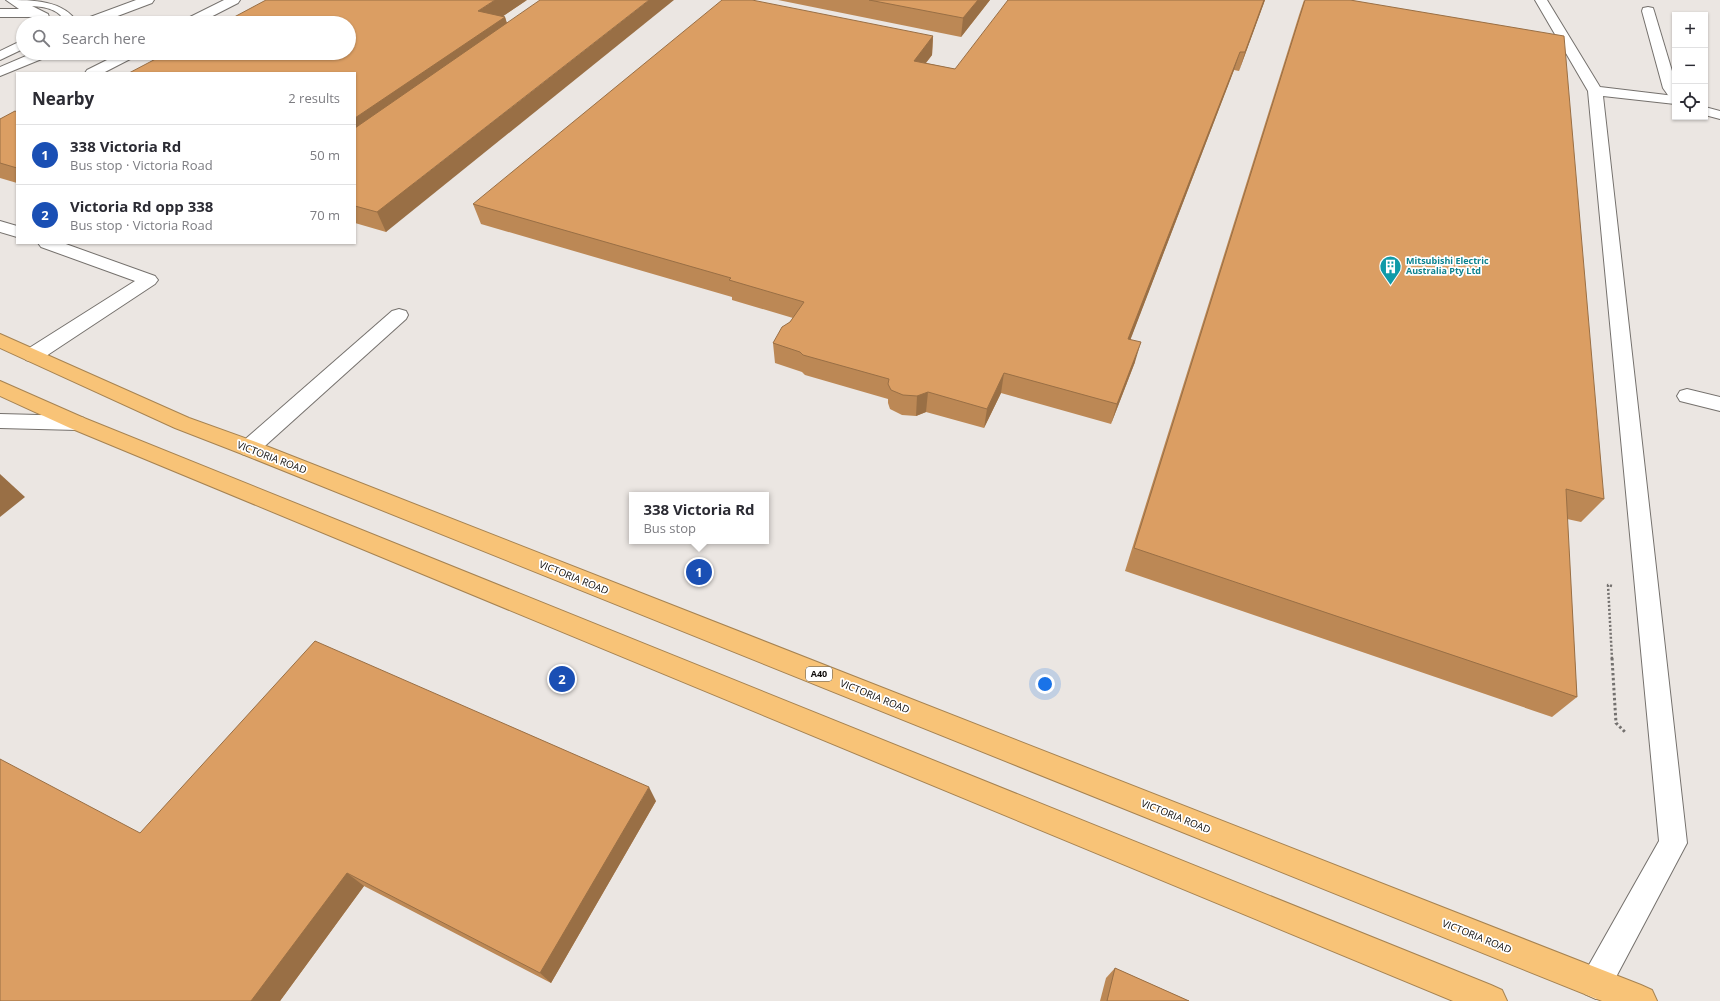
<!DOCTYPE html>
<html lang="en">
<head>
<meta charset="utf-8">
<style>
  body { margin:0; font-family:"Open Sans",sans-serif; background:#f2f2f3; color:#2b2b33 }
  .controls { position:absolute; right:12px; top:12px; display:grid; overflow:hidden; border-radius:0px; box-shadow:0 1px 3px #0004 }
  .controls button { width:36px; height:36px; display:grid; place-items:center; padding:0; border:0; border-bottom:1px solid #e1e1e2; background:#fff; color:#2b2b33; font:20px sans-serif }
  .you { position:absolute; left:1045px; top:684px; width:14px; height:14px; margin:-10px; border:3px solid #fff; border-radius:50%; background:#1a73e8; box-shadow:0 0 0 6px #1a73e833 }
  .badge { display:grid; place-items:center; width:26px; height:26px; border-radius:50%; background:#ea580c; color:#fff; font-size:13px; font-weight:700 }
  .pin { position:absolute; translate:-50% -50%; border:2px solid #fff; box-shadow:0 1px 4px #0006 }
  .popup { position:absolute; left:629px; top:492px; width:140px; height:52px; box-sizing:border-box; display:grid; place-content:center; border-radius:0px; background:#fff; filter:drop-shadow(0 1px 3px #0005); font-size:13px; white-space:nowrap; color:#7c7c81 }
  .popup b { font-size:15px; color:#2b2b33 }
  .popup::after { content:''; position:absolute; left:50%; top:100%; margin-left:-8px; border:8px solid transparent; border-top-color:#fff }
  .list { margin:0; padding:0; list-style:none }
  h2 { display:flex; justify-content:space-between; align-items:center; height:52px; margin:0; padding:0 16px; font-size:17px }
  h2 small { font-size:13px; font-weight:400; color:#7c7c81 }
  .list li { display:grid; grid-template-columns:26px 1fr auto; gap:12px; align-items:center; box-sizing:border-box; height:60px; padding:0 16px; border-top:1px solid #e1e1e2 }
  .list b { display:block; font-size:15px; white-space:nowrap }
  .list p { margin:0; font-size:13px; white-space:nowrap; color:#7c7c81 }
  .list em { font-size:13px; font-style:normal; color:#7c7c81 }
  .icon { flex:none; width:22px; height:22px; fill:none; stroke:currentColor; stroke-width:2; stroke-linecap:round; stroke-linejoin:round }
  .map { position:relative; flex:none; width:1720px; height:1001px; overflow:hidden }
  .search { position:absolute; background:#fff; box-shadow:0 1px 3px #0004; left:16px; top:16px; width:340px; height:44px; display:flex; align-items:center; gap:10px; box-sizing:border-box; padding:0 14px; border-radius:22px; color:#7c7c81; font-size:15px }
  .panel { position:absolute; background:#fff; box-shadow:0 1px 3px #0004; left:16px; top:72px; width:340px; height:172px; border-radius:0px }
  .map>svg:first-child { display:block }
</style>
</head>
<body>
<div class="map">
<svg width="1720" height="1001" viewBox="0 0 1720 1001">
  <rect width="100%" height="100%" fill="#ebe6e2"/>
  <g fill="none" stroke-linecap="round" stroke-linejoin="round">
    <defs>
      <g id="lane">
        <path d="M6,0C34,0 63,0 78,23H66C59,9 46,7 32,6L48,14L51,23H39L37,19L33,17H0V9H19Z"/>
        <polygon points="224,0 240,0 238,3 199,23 183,23 184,20"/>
        <polygon points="1535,0 1547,0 1600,87 1675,96 1675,104 1603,96 1687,843 1607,994 1596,999 1585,994 1580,983 1585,972 1659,841 1588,91"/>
        <polygon points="23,40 23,49 0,60 0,51"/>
        <polygon points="121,53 138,53 136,56 103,73 85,73 87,70"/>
        <polygon points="0,221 17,226 17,237 0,232"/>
        <polygon points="38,243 63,243 155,276 158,280 155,284 40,360 33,362 26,360 23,355 26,350 135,281 41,247"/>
        <polygon points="399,309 406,311 408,315 406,319 256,454 249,456 242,454 238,448 242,442 392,311"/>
        <polygon points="0,414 77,416 84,418 87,423 84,428 77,430 0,428"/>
      </g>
      <g id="street">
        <polygon points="136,0 154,0 152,3 99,23 81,23 82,20"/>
        <polygon points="1648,7 1653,8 1654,11 1675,81 1675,99 1670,98 1663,88 1642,11 1643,8"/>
        <polygon points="33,53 51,53 49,56 0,76 0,67"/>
        <polygon points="1705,107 1720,111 1720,119 1705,115"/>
        <polygon points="1687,389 1720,397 1720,411 1680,401 1677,396 1680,391"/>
      </g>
      <g id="highway">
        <polygon points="0,334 189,418 256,442 1641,985 1652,990 1657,1001 1602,1001 242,454 175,428 0,348"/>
        <polygon points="0,381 84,418 1491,985 1502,990 1507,1001 1453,1001 70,428 0,396"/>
      </g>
    </defs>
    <use href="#lane" stroke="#75716d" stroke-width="2"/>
    <use href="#street" stroke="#75716d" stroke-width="2"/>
    <use href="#highway" stroke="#a68352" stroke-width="2"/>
    <polyline stroke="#73706e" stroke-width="2.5" stroke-dasharray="2 2" stroke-linecap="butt" points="1612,586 1608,585 1612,659"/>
    <polyline stroke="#73706e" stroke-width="3" stroke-dasharray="2.5 2.5" stroke-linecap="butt" points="1612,658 1616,723 1625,732"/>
    <use href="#lane" fill="#fff" fill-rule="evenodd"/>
    <use href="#street" fill="#fff" fill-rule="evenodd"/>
    <use href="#highway" fill="#f8c377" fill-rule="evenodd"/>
  </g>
  <g fill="#bc8855">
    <polygon points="527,0 503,16 505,17 507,23 386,232 355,223 355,73"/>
    <polygon points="778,0 990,0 961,37"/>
    <polygon points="1265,0 1239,71 1234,70 1130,340 1135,362 1111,424 1001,393 984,428 926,412 916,416 902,415 890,409 888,403 888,399 805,375 802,372 775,363 773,343 793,318 732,300 732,297 481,224 473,204 933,36 932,55 926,63 955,69"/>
    <polygon points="1304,0 1604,499 1581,522 1567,519 1577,697 1552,717 1125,571 1299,15"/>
    <polygon points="17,112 17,183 0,178 0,119"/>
    <polygon points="656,801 551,983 364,886 280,1001 0,1001 140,833"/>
    <polygon points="1115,968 1189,1001 1100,1001 1106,978"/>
  </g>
  <g fill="#996f45">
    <polygon points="495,0 527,0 484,29 478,11"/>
    <polygon points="649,0 674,0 386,232 377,212"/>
    <polygon points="978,0 990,0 961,37 963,18"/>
    <polygon points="1264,0 1265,0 1239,71 1245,52"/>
    <polygon points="505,17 510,35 355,144 355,118"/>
    <polygon points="933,36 932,55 913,79 914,61"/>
    <polygon points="1240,52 1234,70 1123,359 1128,339"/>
    <polygon points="1141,342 1135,362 1111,424 1117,404"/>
    <polygon points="1004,373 1001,393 984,428 987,409"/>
    <polygon points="928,392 926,412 916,416 917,396"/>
    <polygon points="0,474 25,497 0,517"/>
    <polygon points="649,787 656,801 551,983 540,973"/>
    <polygon points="347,873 364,886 280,1001 251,1001"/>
  </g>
  <g fill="#db9e63" stroke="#996f45">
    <polygon points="266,0 495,0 478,11 505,17 355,118 355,73 129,73 167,53 349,53 349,23 223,23"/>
    <polygon points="540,0 649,0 377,212 355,206 355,128"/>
    <polygon points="722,0 752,0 933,36 914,61 955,69 1008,0 1264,0 1245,52 1240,52 1128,339 1141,342 1117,404 1004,373 987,409 928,392 917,396 903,395 891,390 888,384 889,379 803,355 800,352 773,343 782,327 790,322 804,302 729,280 731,278 473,204"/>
    <polygon points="869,0 978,0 963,18"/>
    <polygon points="1305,0 1350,0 1564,36 1604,499 1566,489 1577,697 1134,548"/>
    <polygon points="15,111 17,112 17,168 0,163 0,119"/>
    <polygon points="315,641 649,787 540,973 347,873 251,1001 0,1001 0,759 140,833"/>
    <polygon points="1115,968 1189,1001 1107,1001"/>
  </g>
  <defs>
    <symbol id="building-pin" viewBox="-11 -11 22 30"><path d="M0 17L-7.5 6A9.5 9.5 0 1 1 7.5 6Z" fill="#0f9aa8" stroke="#fff"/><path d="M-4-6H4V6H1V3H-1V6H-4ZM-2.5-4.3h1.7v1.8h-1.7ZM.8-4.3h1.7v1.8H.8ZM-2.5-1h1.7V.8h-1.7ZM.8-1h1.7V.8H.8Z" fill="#fff"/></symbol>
  </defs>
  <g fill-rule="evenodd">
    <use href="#building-pin" x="1378" y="254" width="25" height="34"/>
  </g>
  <g text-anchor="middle" stroke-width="3.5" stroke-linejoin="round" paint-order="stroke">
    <g font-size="9" font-weight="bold" fill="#0d838f" stroke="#fff" text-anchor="start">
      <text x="1406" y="264">Mitsubishi Electric<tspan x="1406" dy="10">Australia Pty Ltd</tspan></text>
    </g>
    <rect fill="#fff" stroke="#575655" stroke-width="1" x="806" y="667" width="26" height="14" rx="3"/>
    <g font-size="9" font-weight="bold" fill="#0f0d0c">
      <text x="819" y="677">A40</text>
    </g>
    <g font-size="10" fill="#0f0d0c" stroke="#fff">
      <text transform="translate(272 457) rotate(21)" y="4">VICTORIA ROAD</text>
      <text transform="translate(574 577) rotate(22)" y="4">VICTORIA ROAD</text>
      <text transform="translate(875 696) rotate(22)" y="4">VICTORIA ROAD</text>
      <text transform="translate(1176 816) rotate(22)" y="4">VICTORIA ROAD</text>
      <text transform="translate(1477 936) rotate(22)" y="4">VICTORIA ROAD</text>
    </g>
  </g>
</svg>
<div class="controls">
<button>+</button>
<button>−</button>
<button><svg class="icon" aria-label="locate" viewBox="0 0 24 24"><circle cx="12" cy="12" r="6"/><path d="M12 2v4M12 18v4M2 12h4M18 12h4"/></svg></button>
</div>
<div class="you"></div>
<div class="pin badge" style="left:699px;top:572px;background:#1a4fb4">1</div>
<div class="popup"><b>338 Victoria Rd</b>Bus stop</div>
<div class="pin badge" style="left:562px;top:679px;background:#1a4fb4">2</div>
<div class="search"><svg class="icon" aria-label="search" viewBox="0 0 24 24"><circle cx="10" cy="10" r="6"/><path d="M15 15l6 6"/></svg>Search here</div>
<section class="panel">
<h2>Nearby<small>2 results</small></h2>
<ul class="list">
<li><span class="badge" style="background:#1a4fb4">1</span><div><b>338 Victoria Rd</b><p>Bus stop · Victoria Road</p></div><em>50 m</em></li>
<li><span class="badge" style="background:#1a4fb4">2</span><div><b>Victoria Rd opp 338</b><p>Bus stop · Victoria Road</p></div><em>70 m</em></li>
</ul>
</section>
</div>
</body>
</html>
